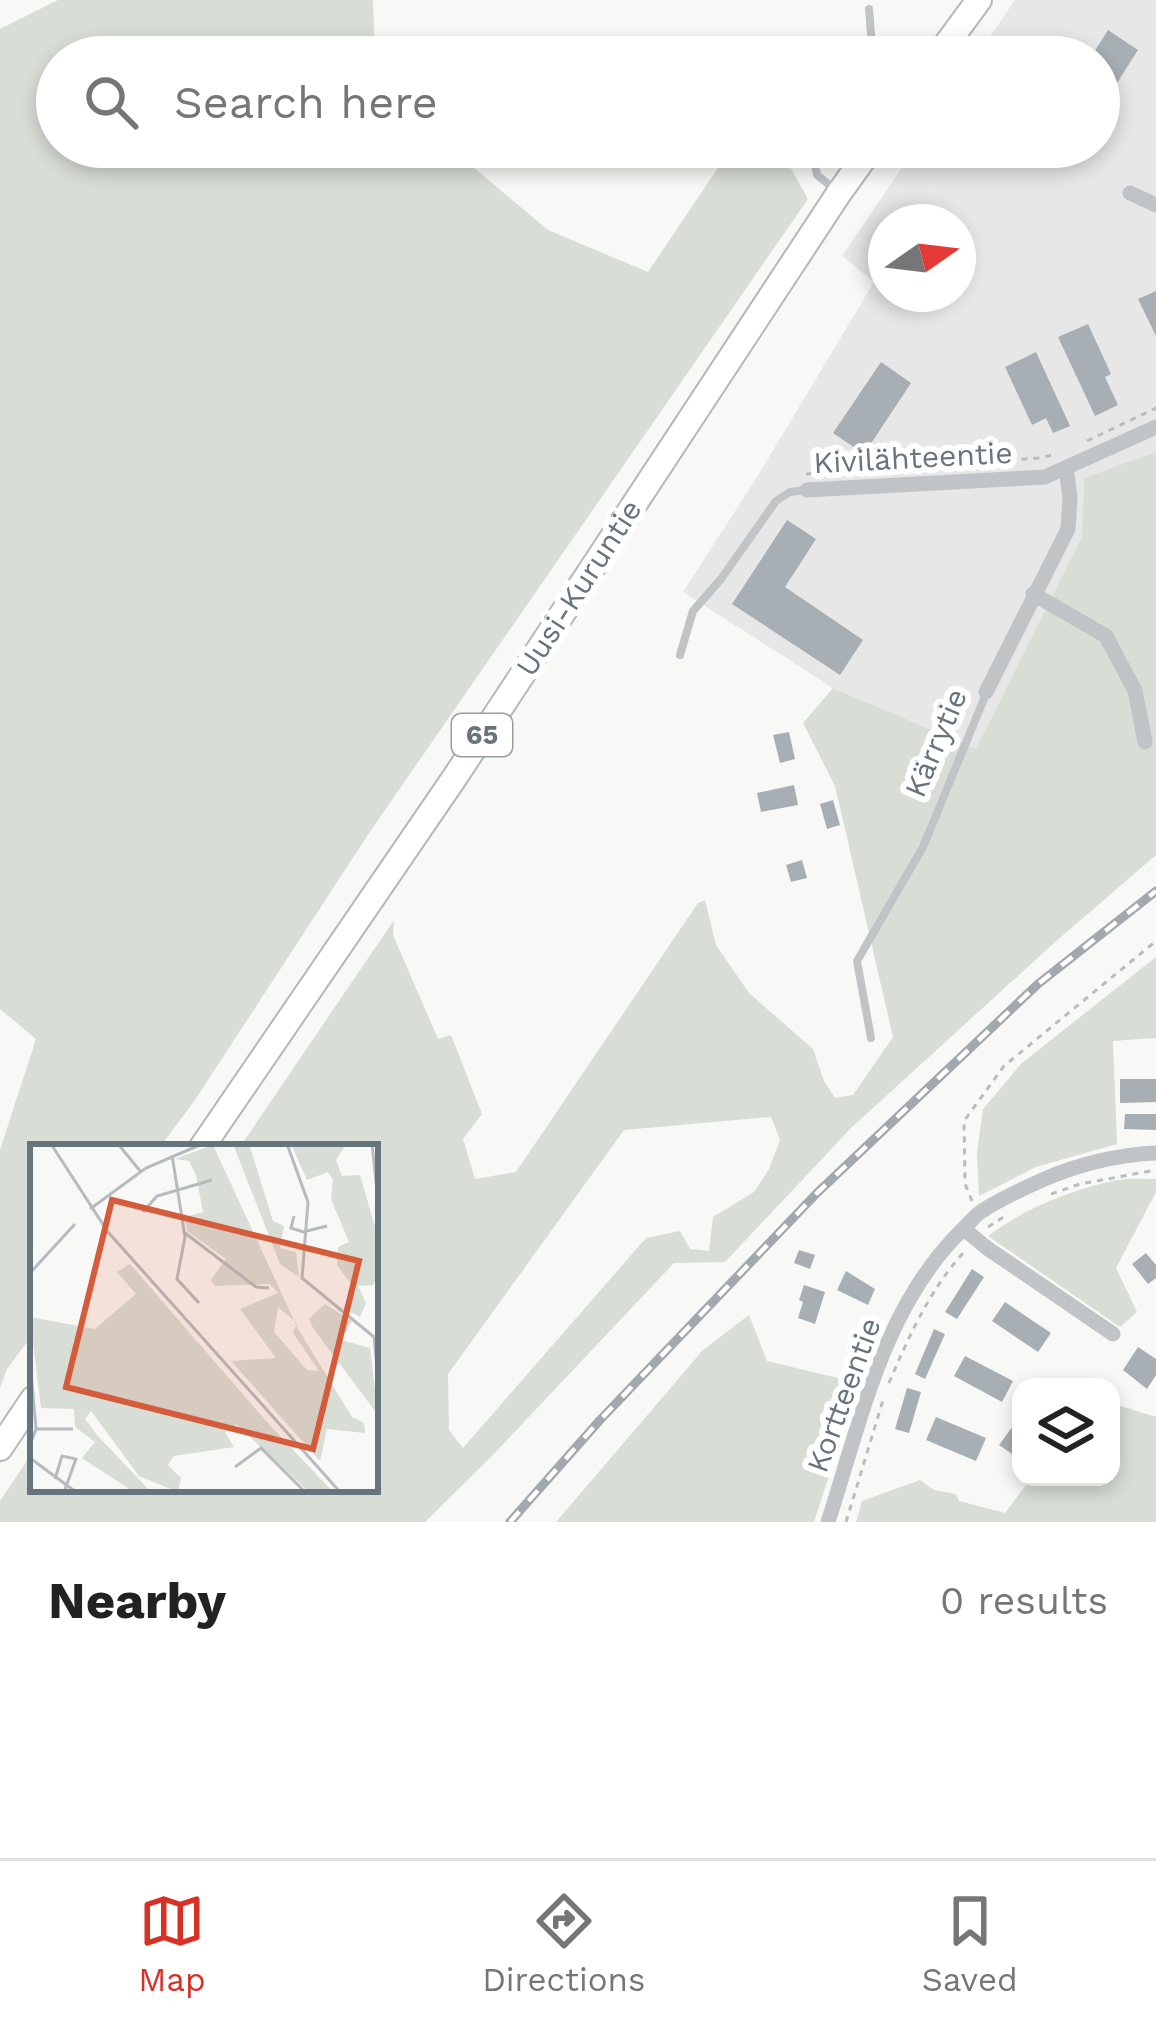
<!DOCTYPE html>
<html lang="en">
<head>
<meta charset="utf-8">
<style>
  body { margin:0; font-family:"Work Sans",sans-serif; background:#f6f6f6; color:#222 }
  .controls { position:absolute; right:36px; bottom:36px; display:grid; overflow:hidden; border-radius:24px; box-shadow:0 6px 18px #0003 }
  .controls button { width:108px; height:108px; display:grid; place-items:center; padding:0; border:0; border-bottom:3px solid #e0e0e0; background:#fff; color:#222; font:60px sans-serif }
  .compass { position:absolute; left:868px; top:204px; width:108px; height:108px; border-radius:50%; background:#fff; box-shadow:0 6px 18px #0003; rotate:76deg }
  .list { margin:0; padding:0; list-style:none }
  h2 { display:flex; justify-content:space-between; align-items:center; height:156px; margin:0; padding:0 48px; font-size:51px }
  h2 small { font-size:39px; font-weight:400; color:#767676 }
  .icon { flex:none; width:66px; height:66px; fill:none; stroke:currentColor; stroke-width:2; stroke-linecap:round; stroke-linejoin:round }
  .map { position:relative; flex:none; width:1156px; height:1522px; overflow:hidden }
  .search { position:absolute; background:#fff; box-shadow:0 6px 18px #0003; left:36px; right:36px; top:36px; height:132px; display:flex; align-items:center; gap:30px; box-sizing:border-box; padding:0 42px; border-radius:66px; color:#767676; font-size:45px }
  .sheet { height:336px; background:#fff }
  nav { display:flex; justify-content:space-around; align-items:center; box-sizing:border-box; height:168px; border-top:3px solid #e0e0e0; background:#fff; font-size:33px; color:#767676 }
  nav a { display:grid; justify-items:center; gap:6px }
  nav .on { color:#d93025 }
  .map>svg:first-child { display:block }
</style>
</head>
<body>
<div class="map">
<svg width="1156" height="1522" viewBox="0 0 1156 1522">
  <rect width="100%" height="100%" fill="#f8f8f6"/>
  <path fill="#e6e7e6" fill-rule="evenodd" d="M1015,0H1156V452L1084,479L1082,537L976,750L833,688L683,592L757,477L874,282L842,256L916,147H1099V57H976ZM886,222H958V294H886Z"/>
  <g fill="#d8ddd5" fill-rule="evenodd">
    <polygon points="58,0 373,0 375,57 57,57 57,147 449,147 548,230 648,272 732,147 779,147 808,199 369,833 195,1100 160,1147 33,1147 33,1334 7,1369 0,1388 0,1150 36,1039 0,1009 0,29"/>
    <path d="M1156,452V855L1054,943L851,1128L725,1262L674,1263L492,1456L425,1522H0V1501L33,1452V1489H375V1147H240L394,920L393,935L438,1039L451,1035L482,1114L463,1139L475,1179L516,1172L698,903L705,900L716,945L749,993L813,1049L824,1081L835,1098L853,1095L893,1037L835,786L803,723L833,688L976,749L1082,537L1084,478ZM771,1117L780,1140L769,1169L754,1192L713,1217L709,1251L690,1249L680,1231L646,1238L463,1448L449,1430L448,1374L624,1130Z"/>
    <polygon points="1156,957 1156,1038 1113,1041 1117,1144 1036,1167 979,1196 977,1153 983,1109 1022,1063"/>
    <path d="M1156,1179V1192L1116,1268L1137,1312L1120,1327L988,1236C1021,1210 1075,1188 1118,1180C1130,1178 1144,1179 1156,1179Z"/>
    <polygon points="749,1315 767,1361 859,1383 814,1522 556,1522 703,1350"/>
    <polygon points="1111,1403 1156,1417 1156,1522 856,1522 862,1501 920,1480 934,1490 956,1494 959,1501 1005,1513 1032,1477 1111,1477"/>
  </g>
  <g fill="#a8afb4">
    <polygon points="1108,30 1138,50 1099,111 1099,57 1091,57"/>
    <polygon points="1156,291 1156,336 1138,299"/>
    <polygon points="1088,324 1111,374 1105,377 1118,405 1095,416 1058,337"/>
    <polygon points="1036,352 1070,426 1053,433 1046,418 1032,425 1005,367"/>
    <polygon points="881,362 911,383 864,454 833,433"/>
    <polygon points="787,520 816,539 785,587 863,640 840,675 732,604"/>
    <polygon points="789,732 795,759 780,763 773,735"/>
    <polygon points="794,785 798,805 761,812 757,793"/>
    <polygon points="833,800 840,825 827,829 820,804"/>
    <polygon points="802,860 807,878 791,882 786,865"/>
    <polygon points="1120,1079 1156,1079 1156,1102 1120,1103"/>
    <polygon points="1125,1114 1156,1114 1156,1130 1124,1129"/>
    <polygon points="799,1250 815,1255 810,1269 794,1263"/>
    <polygon points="1146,1253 1156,1265 1156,1278 1148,1284 1132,1264"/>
    <polygon points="972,1269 984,1277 957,1319 945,1312"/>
    <polygon points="846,1271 875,1289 868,1305 837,1290"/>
    <polygon points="804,1285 825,1292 815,1324 798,1318 803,1302 799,1300"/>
    <polygon points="1005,1302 1051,1333 1038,1352 992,1321"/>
    <polygon points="934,1329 945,1334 925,1379 915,1374"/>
    <polygon points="1138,1347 1156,1359 1156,1375 1147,1389 1123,1370"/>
    <polygon points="965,1356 1013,1381 1002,1402 954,1376"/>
    <polygon points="907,1388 921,1392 909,1433 895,1429"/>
    <polygon points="1021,1415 1021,1460 999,1445"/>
    <polygon points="936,1417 986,1438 976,1461 926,1440"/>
  </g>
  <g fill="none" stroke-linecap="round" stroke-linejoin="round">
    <defs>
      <g id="primary">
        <polyline points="937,57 979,0"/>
        <polyline points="202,1147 455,777 839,193 872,147"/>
        <polyline points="0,1448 33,1399"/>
      </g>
    </defs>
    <use href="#primary" stroke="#b4b8bb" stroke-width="28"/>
    <g stroke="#babdbf" stroke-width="3" stroke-dasharray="6 6" stroke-linecap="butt">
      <polyline points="1087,441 1156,408"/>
      <polyline points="806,474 1039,458 1057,454"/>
      <polyline points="1051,1194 1080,1184 1156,1170"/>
      <polyline points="972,1201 965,1184 964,1121 1004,1066 1156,941"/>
      <polyline points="988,1227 1005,1216"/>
      <path d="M889,1383C909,1336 930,1289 965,1251"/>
      <polyline points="846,1522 884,1397"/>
    </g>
    <g stroke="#c0c4c7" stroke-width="8">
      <polyline points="869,57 872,46 869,9"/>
      <polyline points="816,147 813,155 817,175 838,192"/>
      <polyline points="680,655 693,611 721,579 776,501 790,492 806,490"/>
      <polyline points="871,1038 857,961 923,847 986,694"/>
    </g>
    <g stroke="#c0c4c7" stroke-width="15">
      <polyline points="1130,193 1156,205"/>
      <polyline points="807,490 1045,477 1156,427"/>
      <polyline points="1033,594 1106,636 1135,691 1145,742"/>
      <polyline points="986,692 1068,529 1070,498 1066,468"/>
      <polyline points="964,1229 987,1248 1113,1334"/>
      <path d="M828,1522C861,1421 883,1307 962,1230C969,1224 974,1216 982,1211C1000,1199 1020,1190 1040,1181C1078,1164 1115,1155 1156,1153"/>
    </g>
    <use href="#primary" stroke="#fff" stroke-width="24"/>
    <defs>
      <polyline id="rail" points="510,1522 600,1420 817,1193 1038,984 1156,891"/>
    </defs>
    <use href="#rail" stroke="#a2a8ad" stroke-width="9"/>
    <use href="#rail" stroke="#fff" stroke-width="4.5" stroke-dasharray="14" stroke-linecap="butt"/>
  </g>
  <g text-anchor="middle" stroke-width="12" stroke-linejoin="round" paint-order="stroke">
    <rect fill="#fff" stroke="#949ea5" stroke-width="3" x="452" y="714" width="60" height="42" rx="9"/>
    <g font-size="27" font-weight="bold" fill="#66747e">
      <text x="482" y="744">65</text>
    </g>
    <g font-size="30" fill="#66747e" stroke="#fff">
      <text transform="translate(913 458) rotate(-3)" y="10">Kivilähteentie</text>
      <text transform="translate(579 588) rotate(-57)" y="10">Uusi-Kuruntie</text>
      <text transform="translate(936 743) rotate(-67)" y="10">Kärrytie</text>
      <text transform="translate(844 1395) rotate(-70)" y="10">Kortteentie</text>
    </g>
  </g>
  <g transform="translate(30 1144)">
    <rect width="348" height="348" fill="#f8f8f6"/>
    <path d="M203,0H219L243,77L254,82L250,104L266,108L269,133L250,120ZM261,0H316L306,16L312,32L330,31L348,93V131L343,141L328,142L336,159L330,173L314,164L322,141L307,121L308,103L319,98L301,55L303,36L298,28L277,36ZM183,1L268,185L322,273L334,279L335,289L297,285L290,317L201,217L246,214L210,165L248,149L240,140L185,142L181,136L196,115L157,87L155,73L173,68L166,31L159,17L145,15ZM248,163L267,179L263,189L289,227L277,226L244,188ZM100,120L236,277L303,348H279L206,280L195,288L204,303L144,312L138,321L151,334L148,348L109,332L61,267L55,275L67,291L121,348H104L52,314L65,298L45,283L44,265L11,264L0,173L65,185L106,150L87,128ZM295,160L322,177L311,196L340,204L348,271L283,184L279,175Z" fill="#d8ddd5" fill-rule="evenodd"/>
    <path fill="none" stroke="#b5bbbf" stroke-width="3" d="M21,0L78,88L310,348M88,0L111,28M257,0L278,58L272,134L344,193M342,0L348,56M142,11L155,93L147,135L169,159M60,65L116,24L172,0M113,68L127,52L182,36M264,72L261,84L273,88L297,82M155,89L226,143L239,144M0,129L45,80M344,193L348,233M0,217L6,285L0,301M6,285H43M0,314L46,348M205,323L231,304L275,348M25,335L32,312L46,315L34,348"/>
    <path fill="#d45c3a" fill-opacity="0.15" stroke="#d45c3a" stroke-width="6" d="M82,56L329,117L283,305L36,243Z"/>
    <rect width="348" height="348" fill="none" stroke="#66747e" stroke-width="6"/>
  </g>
</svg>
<div class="controls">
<button><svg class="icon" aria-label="layers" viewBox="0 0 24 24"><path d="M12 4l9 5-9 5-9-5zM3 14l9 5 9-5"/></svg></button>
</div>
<svg class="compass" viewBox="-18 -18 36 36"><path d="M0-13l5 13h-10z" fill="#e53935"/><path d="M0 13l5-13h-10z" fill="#767676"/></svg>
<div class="search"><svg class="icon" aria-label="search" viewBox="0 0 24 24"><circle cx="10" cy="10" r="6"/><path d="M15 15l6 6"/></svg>Search here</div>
</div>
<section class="sheet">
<h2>Nearby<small>0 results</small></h2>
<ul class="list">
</ul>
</section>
<nav>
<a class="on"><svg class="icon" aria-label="map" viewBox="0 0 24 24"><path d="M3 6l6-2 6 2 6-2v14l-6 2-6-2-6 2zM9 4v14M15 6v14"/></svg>Map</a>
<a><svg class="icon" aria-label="directions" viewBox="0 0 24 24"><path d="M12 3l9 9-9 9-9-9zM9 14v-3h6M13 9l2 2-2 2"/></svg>Directions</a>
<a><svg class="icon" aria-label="saved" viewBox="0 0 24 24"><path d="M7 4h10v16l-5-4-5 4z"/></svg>Saved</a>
</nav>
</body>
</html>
